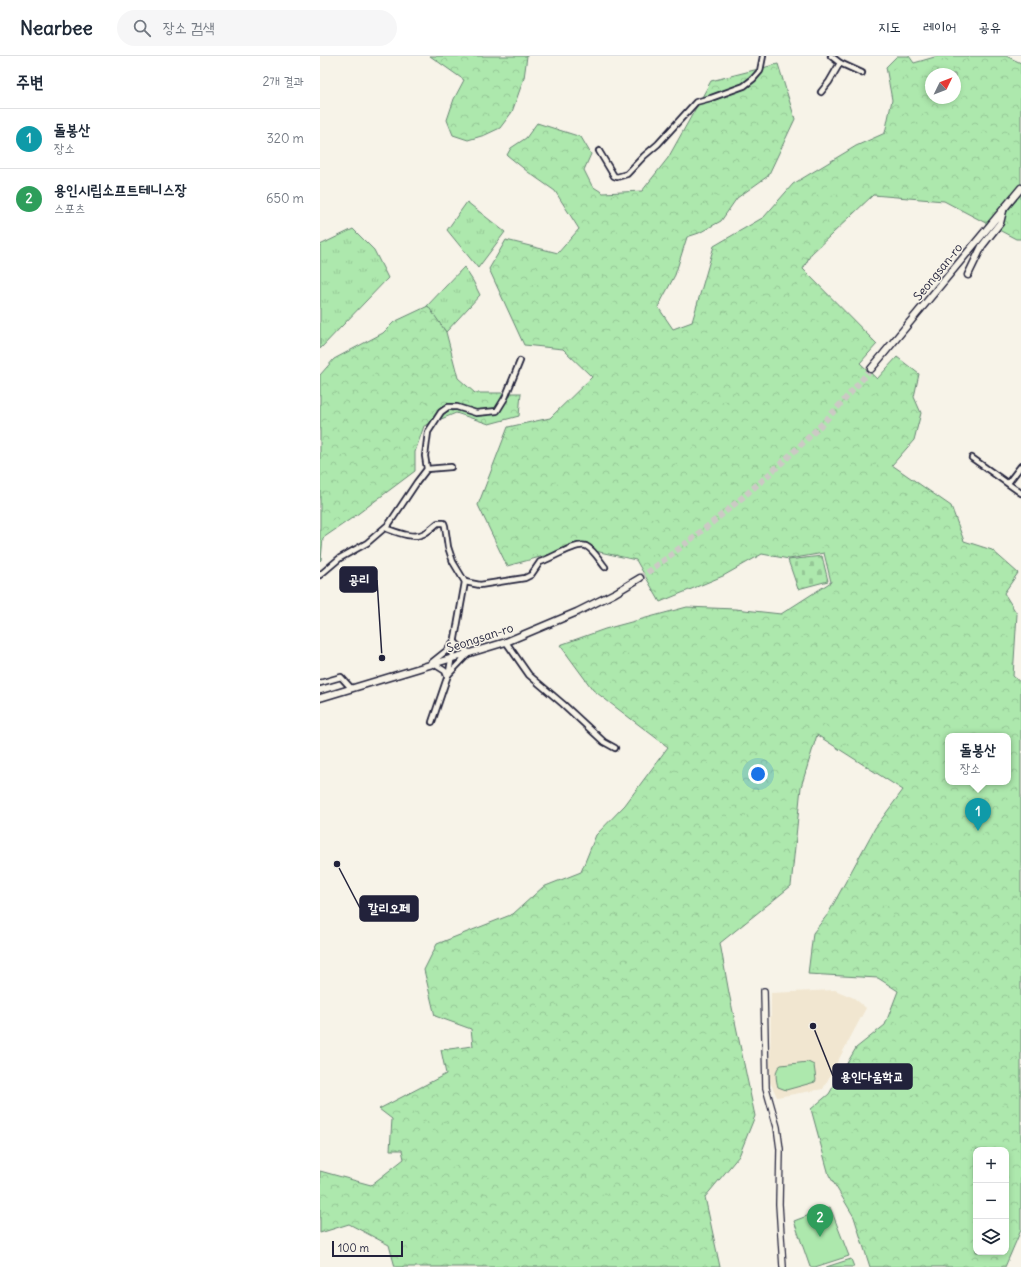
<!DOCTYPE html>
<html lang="ko">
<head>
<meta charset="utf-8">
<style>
  body { margin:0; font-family:Delius,"Poor Story",sans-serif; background:#f6f6f7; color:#1f2937 }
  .controls { position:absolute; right:12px; bottom:12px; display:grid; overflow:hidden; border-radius:8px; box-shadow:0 2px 6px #0003 }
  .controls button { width:36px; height:36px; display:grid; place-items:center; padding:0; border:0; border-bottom:1px solid #e0e1e3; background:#fff; color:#1f2937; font:20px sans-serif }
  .compass { position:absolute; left:605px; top:12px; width:36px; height:36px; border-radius:50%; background:#fff; box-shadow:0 2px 6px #0003; rotate:47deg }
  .scale { position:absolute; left:12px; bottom:10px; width:71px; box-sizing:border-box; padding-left:4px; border:2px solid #22223b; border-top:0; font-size:11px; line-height:14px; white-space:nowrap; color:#22223b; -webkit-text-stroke:3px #f7f3e8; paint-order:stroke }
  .you { position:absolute; left:438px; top:718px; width:14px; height:14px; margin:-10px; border:3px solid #fff; border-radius:50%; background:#1a73e8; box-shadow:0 0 0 6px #1a73e833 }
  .badge { display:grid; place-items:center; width:26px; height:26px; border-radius:50%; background:#c8321e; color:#fff; font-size:13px; font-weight:700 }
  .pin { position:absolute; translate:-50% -33px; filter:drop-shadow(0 1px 2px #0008) }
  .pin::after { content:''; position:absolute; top:21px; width:14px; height:12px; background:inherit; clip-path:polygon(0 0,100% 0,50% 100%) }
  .popup { position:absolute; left:625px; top:677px; width:66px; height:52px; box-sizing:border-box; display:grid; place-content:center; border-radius:8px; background:#fff; filter:drop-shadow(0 1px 3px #0005); font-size:13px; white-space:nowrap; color:#747a83 }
  .popup b { font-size:15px; color:#1f2937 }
  .popup::after { content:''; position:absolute; left:50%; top:100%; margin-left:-8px; border:8px solid transparent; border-top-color:#fff }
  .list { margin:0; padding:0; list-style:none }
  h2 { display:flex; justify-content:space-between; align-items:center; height:52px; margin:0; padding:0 16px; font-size:17px }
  h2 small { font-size:13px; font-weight:400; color:#747a83 }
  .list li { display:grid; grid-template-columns:26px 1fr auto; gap:12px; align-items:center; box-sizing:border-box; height:60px; padding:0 16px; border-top:1px solid #e0e1e3 }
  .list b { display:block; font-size:15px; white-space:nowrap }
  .list p { margin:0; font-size:13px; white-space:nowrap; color:#747a83 }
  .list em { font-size:13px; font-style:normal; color:#747a83 }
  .icon { flex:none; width:22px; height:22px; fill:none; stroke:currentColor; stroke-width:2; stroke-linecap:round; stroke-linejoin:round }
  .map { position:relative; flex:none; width:701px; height:1211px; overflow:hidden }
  header { display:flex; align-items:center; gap:24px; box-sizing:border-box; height:56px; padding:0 20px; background:#fff; border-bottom:1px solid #e0e1e3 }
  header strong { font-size:19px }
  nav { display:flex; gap:22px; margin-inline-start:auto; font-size:14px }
  .search { width:280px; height:36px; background:#f6f6f7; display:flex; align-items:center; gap:10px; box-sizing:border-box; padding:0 14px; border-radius:22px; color:#747a83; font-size:15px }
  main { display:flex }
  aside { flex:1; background:#fff }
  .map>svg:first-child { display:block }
</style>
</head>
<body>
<header>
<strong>Nearbee</strong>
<div class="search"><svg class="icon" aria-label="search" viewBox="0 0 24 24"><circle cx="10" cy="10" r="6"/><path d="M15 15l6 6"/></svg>장소 검색</div>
<nav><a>지도</a><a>레이어</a><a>공유</a></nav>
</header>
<main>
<aside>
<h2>주변<small>2개 결과</small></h2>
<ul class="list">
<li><span class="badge" style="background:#0f9aa8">1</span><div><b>돌봉산</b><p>장소</p></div><em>320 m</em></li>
<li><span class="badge" style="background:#2e9e5b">2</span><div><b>용인시립소프트테니스장</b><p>스포츠</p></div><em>650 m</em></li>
</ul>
</aside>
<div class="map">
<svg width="701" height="1211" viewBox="0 0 701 1211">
  <defs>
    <pattern id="grass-tufts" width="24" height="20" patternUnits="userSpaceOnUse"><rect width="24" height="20" fill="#ade8ad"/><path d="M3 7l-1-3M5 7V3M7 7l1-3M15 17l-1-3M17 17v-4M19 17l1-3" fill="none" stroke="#95c796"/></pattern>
    <pattern id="forest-crowns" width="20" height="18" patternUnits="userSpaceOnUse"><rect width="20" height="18" fill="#ade8ad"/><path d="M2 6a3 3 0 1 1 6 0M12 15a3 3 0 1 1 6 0" fill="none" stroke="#95c796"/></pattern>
    <pattern id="cemetery-stones" width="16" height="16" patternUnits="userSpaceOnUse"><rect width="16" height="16" fill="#ade8ad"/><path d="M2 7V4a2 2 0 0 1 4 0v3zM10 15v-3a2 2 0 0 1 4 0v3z" fill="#95c796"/></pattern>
  </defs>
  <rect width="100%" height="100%" fill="#f7f3e8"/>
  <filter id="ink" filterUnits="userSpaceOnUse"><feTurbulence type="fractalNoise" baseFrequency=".025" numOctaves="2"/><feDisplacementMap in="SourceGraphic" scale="8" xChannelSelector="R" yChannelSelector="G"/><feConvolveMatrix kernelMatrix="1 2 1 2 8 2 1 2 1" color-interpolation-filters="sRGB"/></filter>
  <g filter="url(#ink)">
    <polygon fill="#f1e6d0" points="515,934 534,942 546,952 503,1033 457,1041 450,1026 451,937"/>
    <g fill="url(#grass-tufts)" stroke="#688574">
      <polygon points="147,146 185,176 158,212 127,174"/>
      <polygon points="33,173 54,194 68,222 0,293 0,189"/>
      <polygon points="144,211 153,225 160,239 126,276 106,251"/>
    </g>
    <g fill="url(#forest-crowns)" stroke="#688574" fill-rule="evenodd">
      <polygon points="110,0 207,0 204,22 192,56 180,72 165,79 148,84 133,79 127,64 134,43 144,24"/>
      <path d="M577,0H589L594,7L618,0H686L701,7V183H696L624,145L553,139L491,198L483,213L557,288L540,307L557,323L577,301L599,318L594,341L601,357L594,384L572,409L631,450L644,485L672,494L698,517L684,537L697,558L693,620L701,627V1174L685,1211H550L534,1161L509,1119L491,1053L509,1038L536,992L565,969L578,935L558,922L488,918L493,877L508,858L555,772L583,734L497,679L481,731L471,830L400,887L409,937L435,1060L419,1100L385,1141L400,1211H75L69,1189L29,1168L0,1177V1115L51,1129L84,1103L82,1094H70L72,1063L59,1053L126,1018L121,994L153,990L151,973L115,960L104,914L117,888L193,858L223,831L261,816L276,779L305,749L348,691L273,634L240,589L285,573L367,551L415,553L461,558L511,526L504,497L469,503L442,498L403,520L340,546L316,504L257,491L187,510L158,449L188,371L230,362L272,321L243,293L204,289L169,213L186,184L238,197L259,173L235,135L208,116L187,99L191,92L206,82L217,67L261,81L271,98L264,114L272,130L283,137L322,135L348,102L391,25L458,8L475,63L448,120L417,142L401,165L379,177L367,181L355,219L338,251L353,273L372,266L394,190L444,161L473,128L536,90L565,77L572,44L566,11ZM611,18H635V42H611ZM628,680H688V726H628ZM656,1094H686V1196H656Z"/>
      <polygon points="108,250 126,276 138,322 155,337 201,337 199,360 169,368 136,357 104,370 95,396 95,415 35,460 3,482 1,504 0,505 0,319 14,303 63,277 74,266"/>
    </g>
    <polygon fill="url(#cemetery-stones)" stroke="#688574" points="502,500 508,525 478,533 468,504"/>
    <g fill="#ade8ad" stroke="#688574">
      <path d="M488,1006L494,1009L496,1024L495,1026L466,1034L458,1031C456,1024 454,1013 461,1009Z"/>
      <polygon points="510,1151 529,1200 495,1211 490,1211 474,1165"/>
      <polygon points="531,1203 534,1211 506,1211"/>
    </g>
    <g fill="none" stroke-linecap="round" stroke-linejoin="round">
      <path stroke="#ccc9c5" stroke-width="6" stroke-dasharray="6 3" stroke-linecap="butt" d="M320,522C381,477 442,428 496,374C515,355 533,334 551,313"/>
      <defs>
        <g id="minor">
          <polyline points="511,0 520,7 542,17"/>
          <polyline points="501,36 509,26 520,7"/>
          <polyline points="279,95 294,120 297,121 307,118 324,100 338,88 376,46 391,42 424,30 433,23 440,15 443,0"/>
          <polyline points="652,402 701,437"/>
          <polyline points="107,413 131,411"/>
          <polyline points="688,427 701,410"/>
          <path d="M65,472C76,476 94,484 105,477C110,474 114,470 118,467H124L125,470L128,491L133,506L145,526L129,616L112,666"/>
          <polyline points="0,519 20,502 47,487 69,468 97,426 107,413 105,400 108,376 121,356 128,351 137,351 156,357 177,355 185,342 200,305"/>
          <path d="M145,526L160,529L205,522L211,519L220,506C231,503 256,486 266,490C274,494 280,505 285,511"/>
          <polyline points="186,586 209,619 243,648 284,686 295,692"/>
          <polyline points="111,607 126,595 134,585 141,592 151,597"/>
          <polyline points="114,608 125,615 127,620 148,598"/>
          <polyline points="0,627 21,621 31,632"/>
        </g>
        <polyline id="tertiary" points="444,935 446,1032 457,1071 460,1093 459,1148 463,1211"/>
        <g id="secondary">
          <polyline points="648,219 662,190 680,167 683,155"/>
          <polyline points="551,313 701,132"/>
          <polyline points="0,642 186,586 257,556 295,537 320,522"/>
        </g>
      </defs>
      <use href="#minor" stroke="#22223b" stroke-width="8"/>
      <use href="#tertiary" stroke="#22223b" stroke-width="8"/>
      <use href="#secondary" stroke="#22223b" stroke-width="9"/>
      <use href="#minor" stroke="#f7f3e8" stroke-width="4.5"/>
      <use href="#tertiary" stroke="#f7f3e8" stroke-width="5.5"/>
      <use href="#secondary" stroke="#f7f3e8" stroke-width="6"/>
    </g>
  </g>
  <g text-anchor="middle" stroke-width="3" stroke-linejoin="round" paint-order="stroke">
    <g font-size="12" fill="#22223b" stroke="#f7f3e8">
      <text transform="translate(618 216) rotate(-51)" y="4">Seongsan-ro</text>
      <text transform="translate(160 582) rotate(-18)" y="4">Seongsan-ro</text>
    </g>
  </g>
  <path fill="none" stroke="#22223b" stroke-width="1.5" d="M62 602L57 524M17 808L40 852M493 970L513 1020"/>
  <g fill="#22223b" stroke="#f7f3e8" stroke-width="1.5">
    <circle cx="62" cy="602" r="4"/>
    <circle cx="17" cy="808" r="4"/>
    <circle cx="493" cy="970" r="4"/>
  </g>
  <g fill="#22223b" stroke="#22223b" stroke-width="1.5">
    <rect x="20" y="511" width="37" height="25" rx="4"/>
    <rect x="40" y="840" width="58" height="25" rx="4"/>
    <rect x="513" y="1008" width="79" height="25" rx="4"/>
  </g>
  <g font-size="13" text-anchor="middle" font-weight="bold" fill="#fff">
    <text x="39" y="528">공리</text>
    <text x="69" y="857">칼리오페</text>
    <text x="552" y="1025">용인다움학교</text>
  </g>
</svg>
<div class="controls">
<button>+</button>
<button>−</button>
<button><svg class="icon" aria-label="layers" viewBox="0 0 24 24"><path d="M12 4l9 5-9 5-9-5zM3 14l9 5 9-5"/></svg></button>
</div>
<svg class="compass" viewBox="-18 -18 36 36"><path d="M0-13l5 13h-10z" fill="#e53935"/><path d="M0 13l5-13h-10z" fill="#747a83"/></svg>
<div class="scale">100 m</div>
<div class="you"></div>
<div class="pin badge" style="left:658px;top:775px;background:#0f9aa8">1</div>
<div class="popup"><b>돌봉산</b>장소</div>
<div class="pin badge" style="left:500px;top:1181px;background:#2e9e5b">2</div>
</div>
</main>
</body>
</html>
